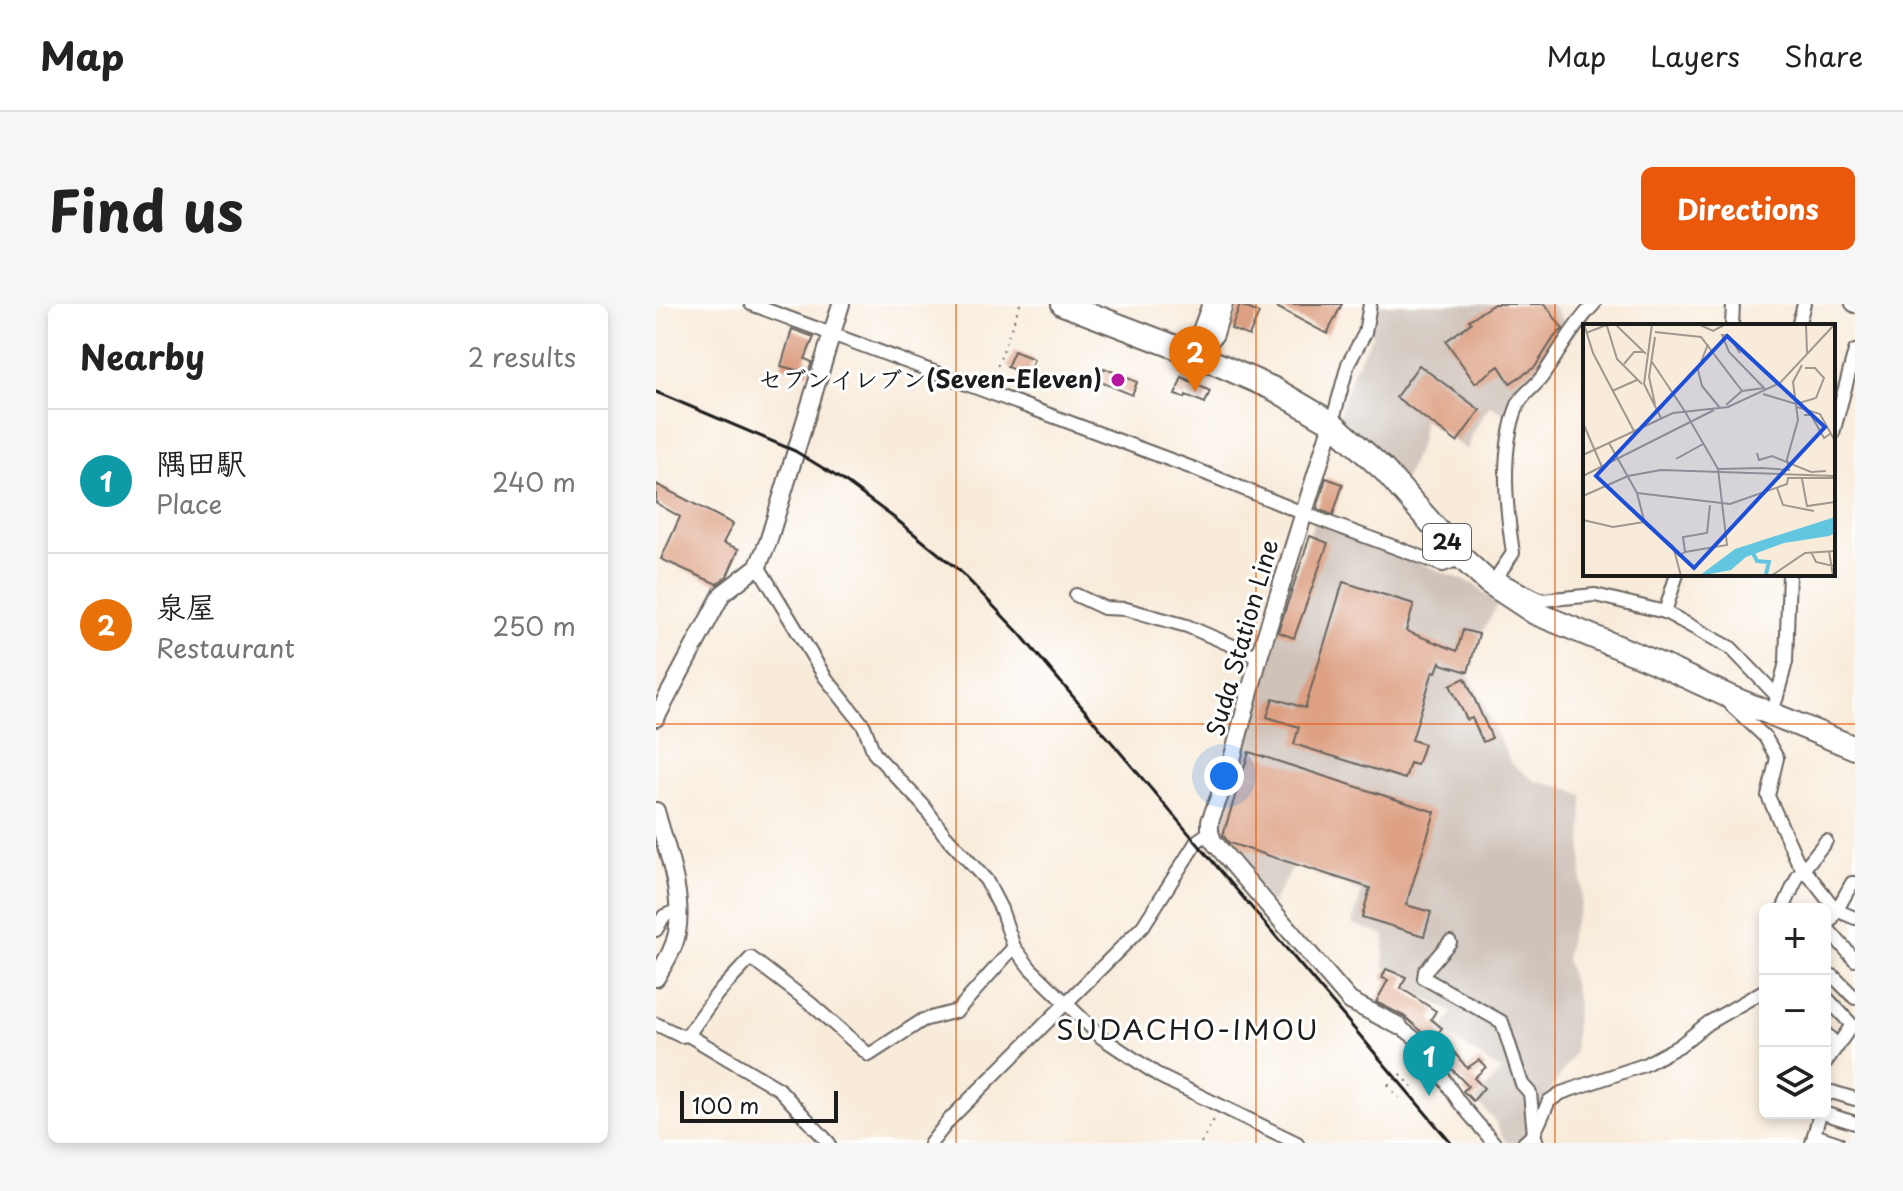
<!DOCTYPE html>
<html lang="en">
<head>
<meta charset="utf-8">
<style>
  body { margin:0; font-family:"Playpen Sans","Klee One",sans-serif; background:#f6f6f6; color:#222 }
  .controls { position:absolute; right:24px; bottom:24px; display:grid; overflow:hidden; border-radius:12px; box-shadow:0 4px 12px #0003 }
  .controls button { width:72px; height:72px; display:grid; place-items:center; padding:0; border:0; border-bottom:2px solid #e0e0e0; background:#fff; color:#222; font:40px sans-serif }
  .scale { position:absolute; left:24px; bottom:20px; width:158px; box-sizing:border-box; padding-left:8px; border:4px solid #1c1c1c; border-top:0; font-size:22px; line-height:28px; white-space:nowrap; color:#1c1c1c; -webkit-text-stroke:6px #fff; paint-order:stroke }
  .you { position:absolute; left:568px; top:472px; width:28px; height:28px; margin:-20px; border:6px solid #fff; border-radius:50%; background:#1a73e8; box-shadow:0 0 0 12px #1a73e833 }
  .badge { display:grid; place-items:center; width:52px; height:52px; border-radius:50%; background:#ea580c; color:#fff; font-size:26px; font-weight:700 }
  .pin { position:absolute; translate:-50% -66px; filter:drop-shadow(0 2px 4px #0008) }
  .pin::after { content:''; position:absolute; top:42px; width:28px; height:24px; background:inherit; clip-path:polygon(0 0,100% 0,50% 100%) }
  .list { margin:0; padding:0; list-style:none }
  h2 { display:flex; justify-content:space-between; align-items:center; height:104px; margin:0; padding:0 32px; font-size:34px }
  h2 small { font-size:26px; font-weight:400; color:#767676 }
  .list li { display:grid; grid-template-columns:52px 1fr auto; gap:24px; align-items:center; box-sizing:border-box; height:144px; padding:0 32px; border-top:2px solid #e0e0e0 }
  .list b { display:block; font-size:30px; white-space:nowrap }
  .list p { margin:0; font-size:26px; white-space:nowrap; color:#767676 }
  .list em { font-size:26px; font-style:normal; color:#767676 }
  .icon { flex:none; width:44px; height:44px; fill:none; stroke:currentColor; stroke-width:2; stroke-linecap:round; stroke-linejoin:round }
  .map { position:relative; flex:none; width:1199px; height:839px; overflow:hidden; border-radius:12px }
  header { display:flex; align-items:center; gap:48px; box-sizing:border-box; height:112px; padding:0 40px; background:#fff; border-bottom:2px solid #e0e0e0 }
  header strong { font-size:38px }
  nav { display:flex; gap:44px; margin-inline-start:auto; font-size:28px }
  .intro { display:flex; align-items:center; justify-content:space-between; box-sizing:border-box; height:192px; padding:0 48px }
  h1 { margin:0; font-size:56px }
  .button { padding:20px 36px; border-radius:12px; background:#ea580c; color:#fff; font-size:28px; font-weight:700 }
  main { display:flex; gap:48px; padding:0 48px }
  aside { flex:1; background:#fff; border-radius:12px; box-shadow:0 4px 12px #0003 }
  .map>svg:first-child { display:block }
</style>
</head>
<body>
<header>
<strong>Map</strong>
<nav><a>Map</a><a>Layers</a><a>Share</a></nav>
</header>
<div class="intro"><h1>Find us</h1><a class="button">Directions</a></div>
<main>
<aside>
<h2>Nearby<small>2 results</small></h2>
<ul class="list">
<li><span class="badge" style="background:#0f9aa8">1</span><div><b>隅田駅</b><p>Place</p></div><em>240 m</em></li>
<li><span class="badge" style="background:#e8710a">2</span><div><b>泉屋</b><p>Restaurant</p></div><em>250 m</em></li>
</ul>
</aside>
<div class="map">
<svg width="1199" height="839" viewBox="0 0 1199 839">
  <rect width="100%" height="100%" fill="#fff"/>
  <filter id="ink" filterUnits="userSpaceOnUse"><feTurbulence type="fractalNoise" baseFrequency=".0125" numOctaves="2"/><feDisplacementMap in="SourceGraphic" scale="16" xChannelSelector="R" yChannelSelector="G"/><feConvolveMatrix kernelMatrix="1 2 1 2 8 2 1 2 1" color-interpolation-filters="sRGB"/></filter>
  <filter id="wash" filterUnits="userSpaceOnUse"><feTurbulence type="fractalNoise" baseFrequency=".006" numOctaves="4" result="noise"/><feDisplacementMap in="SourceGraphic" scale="32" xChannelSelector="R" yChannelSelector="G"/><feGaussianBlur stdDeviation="1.8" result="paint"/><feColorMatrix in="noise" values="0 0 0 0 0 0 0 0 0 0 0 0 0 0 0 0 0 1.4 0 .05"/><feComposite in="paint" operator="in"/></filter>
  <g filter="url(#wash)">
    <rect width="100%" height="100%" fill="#f8ebda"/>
    <g fill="#cec2b9">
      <polygon points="720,0 895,0 913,24 853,113 834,101 815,131 811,146 767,115 765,136 748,177 719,147 719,143 683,113 697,67 715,34"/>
      <polygon points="658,218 817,280 842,300 826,329 813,371 855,459 879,477 910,484 927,492 925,601 915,626 910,654 921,695 918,750 888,796 881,820 862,839 850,839 838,816 820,796 845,767 786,727 797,708 751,684 756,673 727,662 729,631 696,620 706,588 638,561 616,600 557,526 591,433 616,336"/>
    </g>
    <g id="blocks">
      <g fill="#dda083">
        <polygon points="615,0 686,0 671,30"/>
        <polygon points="838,0 889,0 907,25 899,32 879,63 854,79 843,62 819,79 790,37 815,19 813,16"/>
        <polygon points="584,1 603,9 593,32 575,25"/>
        <polygon points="136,25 158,33 149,55 156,58 152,69 125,62"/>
        <polygon points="358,47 378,55 371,71 351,63"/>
        <polygon points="763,61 824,106 801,138 740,93"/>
        <polygon points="448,64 481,78 476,91 443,77"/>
        <polygon points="526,73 554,87 549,99 530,91 529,94 519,91"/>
        <polygon points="670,174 687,180 677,211 661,205"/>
        <polygon points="0,180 77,220 67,239 83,245 71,272 61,280 5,255 24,213 0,199"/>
        <polygon points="654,232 672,239 638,334 622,328"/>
        <polygon points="687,278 758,300 750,327 801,347 807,326 823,330 812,368 785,360 784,358 780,368 777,367 756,436 768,440 761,461 754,459 749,475 638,440 643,423 611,413 617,394 649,404"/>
        <polygon points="809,374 836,434 827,438 816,414 811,416 794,381"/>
        <polygon points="593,448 779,508 750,601 775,608 768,632 706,613 714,584 573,539 567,531"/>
        <polygon points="730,665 750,673 745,684 780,707 775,715 786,724 782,729 811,764 823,756 830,763 818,774 828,784 817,797 807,787 812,782 786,755 787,751 770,731 748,712 720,698 732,676 726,674"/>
      </g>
    </g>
  </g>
  <g filter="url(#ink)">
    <use href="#blocks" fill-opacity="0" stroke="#69645e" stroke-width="2"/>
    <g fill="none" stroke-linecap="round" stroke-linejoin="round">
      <defs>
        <g id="street">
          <polyline points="95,0 539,165 649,210 787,261 806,254"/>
          <polyline points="1196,0 1199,2"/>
          <polyline points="1076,22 1077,0"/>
          <polyline points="1142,22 1148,0"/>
          <polyline points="676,119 692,60 709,29 714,0"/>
          <polyline points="1177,129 1199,47"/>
          <polyline points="102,262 169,373 208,422 218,449 267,501 288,530 330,576 345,605 358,643 374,664 445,733 505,773 641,839"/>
          <path d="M840,274L857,249C850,203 844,148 861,103C865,90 881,82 888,70C904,46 918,21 938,0"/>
          <polyline points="845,276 886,296 939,291 1009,308 1075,344 1121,392"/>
          <polyline points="420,291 448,304 470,305 531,322 603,353"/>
          <polyline points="1009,308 1021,270"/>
          <polyline points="1075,396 1076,402 1109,433 1121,454 1112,492 1141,556 1180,606 1199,614"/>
          <polyline points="1120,396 1130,358 1133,270"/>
          <polyline points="1127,605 1142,572 1170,537"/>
          <polyline points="1171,624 1199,656"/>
          <polyline points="0,626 8,612 22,606"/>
          <polyline points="1169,627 1196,579 1199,579"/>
          <polyline points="794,638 769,667 768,674 846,718 866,780 874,789 878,830 881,839"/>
          <polyline points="1177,672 1199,694"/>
          <polyline points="1169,692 1196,721 1169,759"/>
          <polyline points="0,720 25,732 32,731 61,690 95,654 154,699 213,751 267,716 301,707 358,643"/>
          <polyline points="743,722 764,738 803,798 838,839"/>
          <polyline points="1169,729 1182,742"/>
          <polyline points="32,731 123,785 173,839"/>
          <polyline points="1169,792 1176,788 1199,795"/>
          <polyline points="1167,809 1199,819"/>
          <polyline points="1158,831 1182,839"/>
          <polyline points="275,839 294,815 487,622 541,537 554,528"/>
          <polyline points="868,839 878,830 893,797 905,789 988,761 1023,742 1052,719 1109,686"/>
          <polyline points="1156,839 1164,809"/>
        </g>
        <g id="secondary">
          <polyline points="544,51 546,24 555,0"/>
          <polyline points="543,52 559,30 568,0"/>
          <polyline points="676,119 603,353 573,467 554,517 554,528 557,537 694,697 743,722"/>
          <polyline points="0,414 66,290 102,262 112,238 185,0"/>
          <path d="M0,507C10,544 28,590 21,629C18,646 8,660 0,674"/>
        </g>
        <polyline id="highway" points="407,0 543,52 618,85 676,119 728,166 806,254 832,278 879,309 994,356 1074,393 1199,444"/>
      </defs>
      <use href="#street" stroke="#69645e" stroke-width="16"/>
      <use href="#secondary" stroke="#69645e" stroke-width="20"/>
      <use href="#highway" stroke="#69645e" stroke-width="26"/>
      <g stroke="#69645e" stroke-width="2" stroke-dasharray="2 6" stroke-linecap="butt">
        <polyline points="336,77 364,0"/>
        <polyline points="745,770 756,783"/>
        <polyline points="732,781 743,794"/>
        <polyline points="545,839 560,812"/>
      </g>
      <use href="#street" stroke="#fff" stroke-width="12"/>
      <use href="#secondary" stroke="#fff" stroke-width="16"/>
      <use href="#highway" stroke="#fff" stroke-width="22"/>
      <polyline stroke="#1c1c1c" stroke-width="3" points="0,88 139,147 188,177 241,216 305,268 364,330 795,839"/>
      <polyline stroke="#69645e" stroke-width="2" stroke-dasharray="2 6" stroke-linecap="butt" points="732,781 745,770"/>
    </g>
  </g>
  <path fill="none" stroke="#e8590c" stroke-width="2" stroke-opacity="0.55" d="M300,0V839M600,0V839M899,0V839M0,420H1199"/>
  <circle fill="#b5179e" stroke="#fff" stroke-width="3" cx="462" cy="76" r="8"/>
  <g text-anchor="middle" stroke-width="6" stroke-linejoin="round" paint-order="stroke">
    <rect fill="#fff" stroke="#606060" stroke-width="2" x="767" y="220" width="48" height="36" rx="6"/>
    <g font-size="22" font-weight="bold" fill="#1c1c1c">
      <text x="791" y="246">24</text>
    </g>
    <g font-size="24" font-weight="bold" fill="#1c1c1c" stroke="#fff" text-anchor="end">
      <text x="446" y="84">セブンイレブン(Seven-Eleven)</text>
    </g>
    <g font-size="24" fill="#1c1c1c" stroke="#fff">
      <text transform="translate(587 334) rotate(-74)" y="8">Suda Station Line</text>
    </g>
    <g font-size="28" letter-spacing="2" fill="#1c1c1c" stroke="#fff">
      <text x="532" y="736">SUDACHO-IMOU</text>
    </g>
  </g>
  <g transform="translate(927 20)">
    <rect width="252" height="252" fill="#f8ebda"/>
    <path d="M252,193V209L246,212L201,219L163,233L148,246L116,252L152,225Z" fill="#63c6e1"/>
    <path fill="none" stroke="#63c6e1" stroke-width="4" d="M170,229L174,237L186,238L183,250"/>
    <path fill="none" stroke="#a0988e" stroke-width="2" d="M1,0L10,29L51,107M32,0L63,30M69,0L61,60L78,94M115,0L130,7L143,0M223,0L224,29M24,2L34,35L59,60M72,8L118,13L159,67M3,9L26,0M125,20L115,46L119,62L137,84M157,29L146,12L139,11L146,28L183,66M69,38L101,86M41,40L51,28H61M29,67L54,56M180,70L213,80L233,74L241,54L232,44H222M72,80L66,53L72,13M143,81L159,67L181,64M214,83L237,90L252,117M101,86L135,145L179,144M221,91H228L241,114L247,110M0,99L19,143M26,119L54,169L62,200L90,222L98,252M174,129L176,136L189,132L228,148L243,147M0,131L90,89L145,83L197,59L252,0M93,135L120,120M179,144L206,146L204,135L215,96L210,58L219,41M0,152L131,86M219,155L224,182L252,178M194,164L200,181L231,187M54,169L147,180L204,160L205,154H252M0,172L45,152L78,146L252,152M0,196L30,203L61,198M246,227L250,252M102,228L144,221L135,145M228,228L233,238L250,242M95,232L102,228L100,213L124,209L127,181M188,252L222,229L252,227"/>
    <path fill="#1d4ed8" fill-opacity="0.15" stroke="#1d4ed8" stroke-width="4" d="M144,12L242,103L111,244L13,152Z"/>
    <rect width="252" height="252" fill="none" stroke="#1c1c1c" stroke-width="4"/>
  </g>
</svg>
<div class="controls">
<button>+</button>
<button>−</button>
<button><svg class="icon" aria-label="layers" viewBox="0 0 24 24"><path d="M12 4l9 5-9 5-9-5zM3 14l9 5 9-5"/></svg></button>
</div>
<div class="scale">100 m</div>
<div class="you"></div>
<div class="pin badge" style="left:773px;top:792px;background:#0f9aa8">1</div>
<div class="pin badge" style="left:539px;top:88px;background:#e8710a">2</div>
</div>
</main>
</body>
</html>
